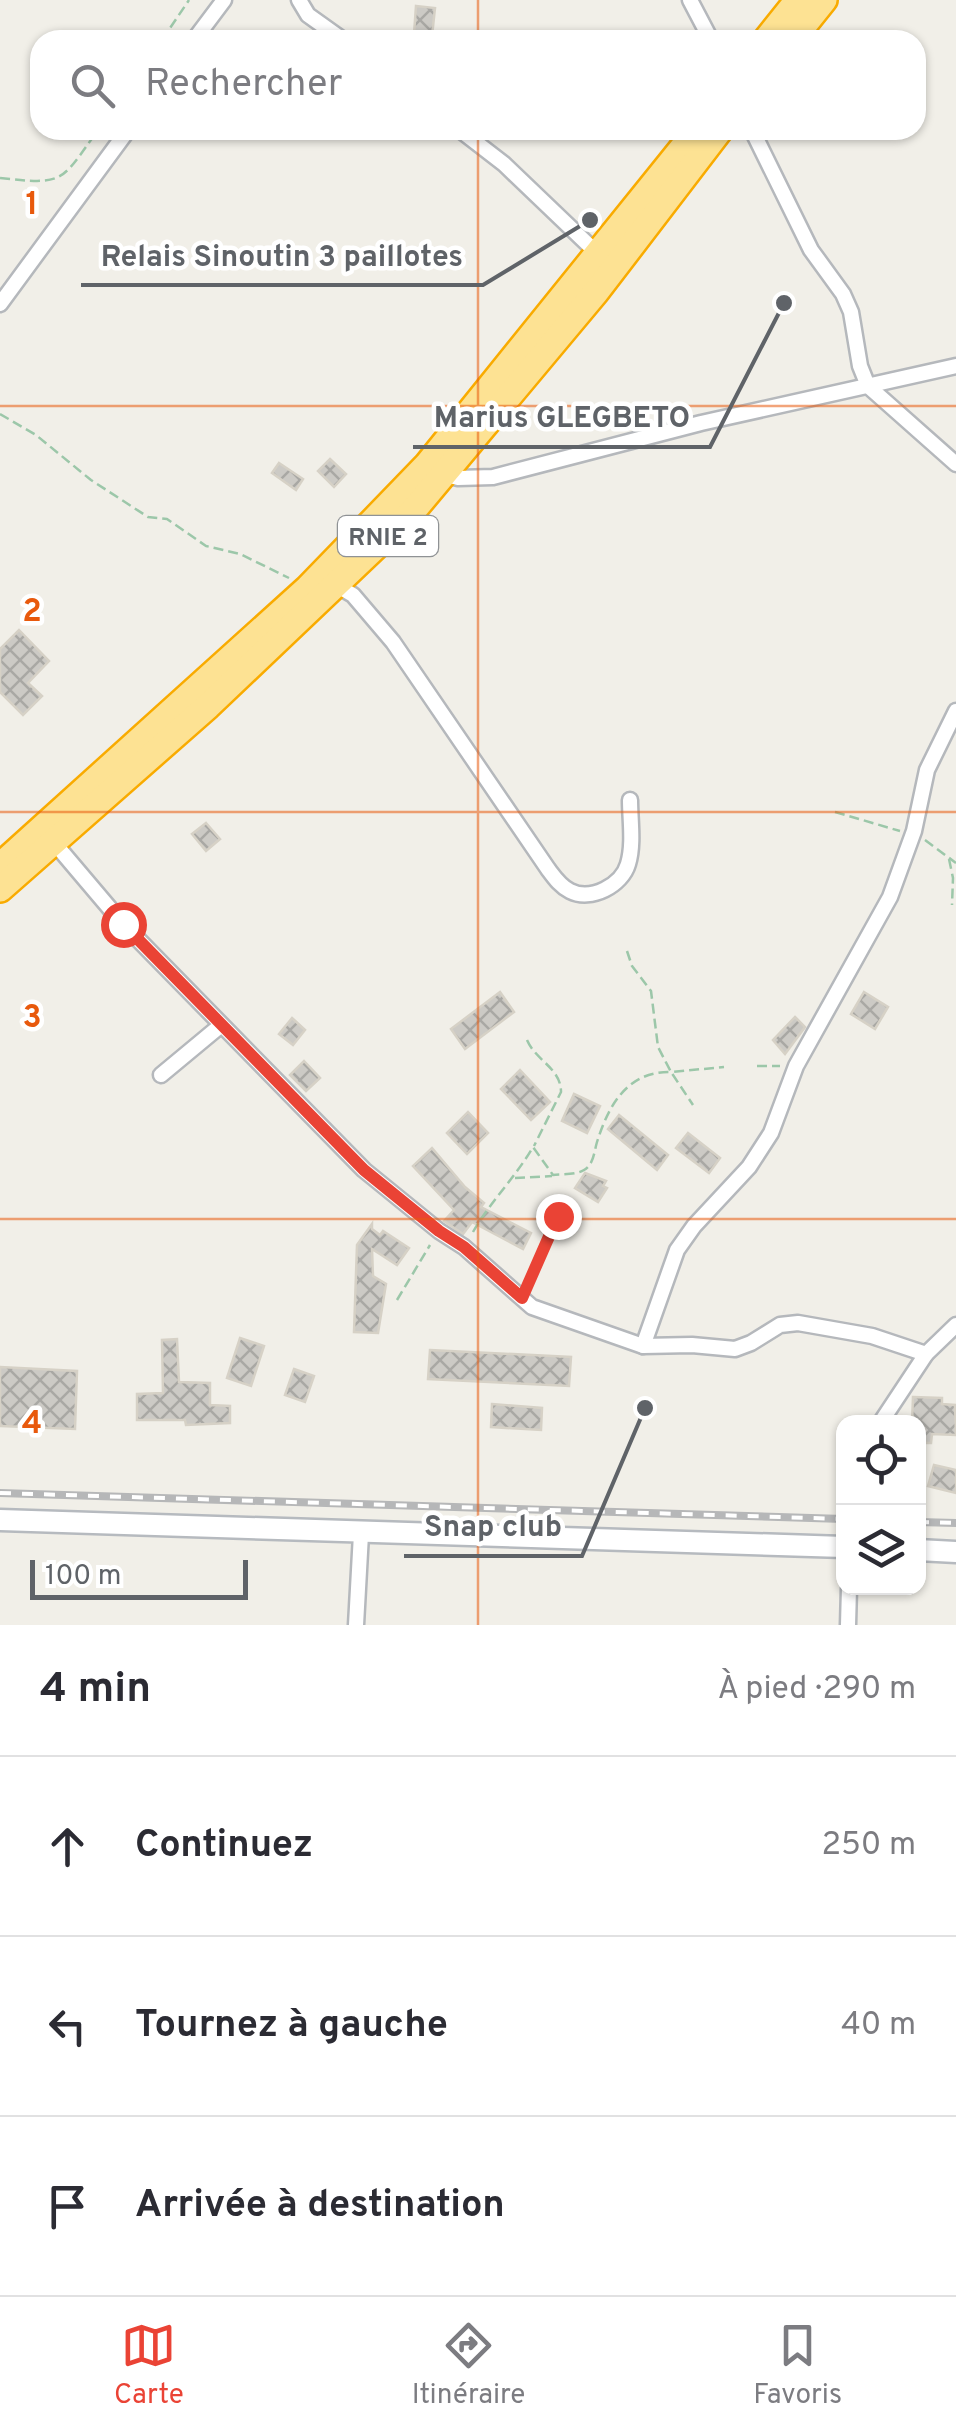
<!DOCTYPE html>
<html lang="fr">
<head>
<meta charset="utf-8">
<style>
  body { margin:0; font-family:Overpass,sans-serif; background:#f2f2f3; color:#2b2b33 }
  .controls { position:absolute; right:30px; bottom:30px; display:grid; overflow:hidden; border-radius:20px; box-shadow:0 2px 8px #0004 }
  .controls button { width:90px; height:90px; display:grid; place-items:center; padding:0; border:0; border-bottom:2px solid #e1e1e2; background:#fff; color:#2b2b33; font:50px sans-serif }
  .scale { position:absolute; left:30px; bottom:25px; width:218px; box-sizing:border-box; padding-left:10px; border:5px solid #5f6368; border-top:0; font-size:28px; line-height:35px; white-space:nowrap; color:#5f6368; -webkit-text-stroke:8px #fff; paint-order:stroke }
  .stop { position:absolute; width:30px; height:30px; margin:-22px; border:8px solid #ea4335; border-radius:50%; background:#fff }
  .stop.end { background:#ea4335; border-color:#fff; box-shadow:0 2px 10px #0008 }
  .list { margin:0; padding:0; list-style:none }
  h2 { display:flex; justify-content:space-between; align-items:center; height:130px; margin:0; padding:0 40px; font-size:42px }
  h2 small { font-size:32px; font-weight:400; color:#7c7c81 }
  .list li { display:grid; grid-template-columns:65px 1fr auto; gap:30px; align-items:center; box-sizing:border-box; height:180px; padding:0 40px; border-top:2px solid #e1e1e2 }
  .list b { display:block; font-size:38px; white-space:nowrap }
  .list em { font-size:32px; font-style:normal; color:#7c7c81 }
  .icon { flex:none; width:55px; height:55px; fill:none; stroke:currentColor; stroke-width:2; stroke-linecap:round; stroke-linejoin:round }
  .map { position:relative; flex:none; width:956px; height:1625px; overflow:hidden }
  .search { position:absolute; background:#fff; box-shadow:0 2px 8px #0004; left:30px; right:30px; top:30px; height:110px; display:flex; align-items:center; gap:25px; box-sizing:border-box; padding:0 35px; border-radius:30px; color:#7c7c81; font-size:38px }
  .sheet { height:670px; background:#fff }
  nav { display:flex; justify-content:space-around; align-items:center; box-sizing:border-box; height:140px; border-top:2px solid #e1e1e2; background:#fff; font-size:28px; color:#7c7c81 }
  nav a { display:grid; justify-items:center; gap:5px }
  nav .on { color:#ea4335 }
  .map>svg:first-child { display:block }
</style>
</head>
<body>
<div class="map">
<svg width="956" height="1625" viewBox="0 0 956 1625">
  <defs>
    <pattern id="building-cross-hatch" width="8" height="8" patternUnits="userSpaceOnUse" patternTransform="scale(2.5)"><rect width="8" height="8" fill="#cccac5"/><path d="M0 0l8 8M0 8l8-8" fill="none" stroke="#a9a8a4"/></pattern>
  </defs>
  <rect width="100%" height="100%" fill="#f1efe8"/>
  <g fill="url(#building-cross-hatch)" stroke="#d6d1c6" stroke-width="2.5">
    <polygon points="416,6 435,8 432,36 414,34"/>
    <polygon points="330,459 346,474 334,487 318,471"/>
    <polygon points="279,463 303,479 296,490 272,473"/>
    <polygon points="19,630 49,661 28,683 42,696 23,715 0,692 0,649"/>
    <polygon points="206,823 220,839 206,851 192,834"/>
    <polygon points="500,992 514,1012 465,1049 451,1029"/>
    <polygon points="864,992 888,1007 875,1029 851,1014"/>
    <polygon points="795,1017 805,1027 785,1054 773,1040"/>
    <polygon points="292,1018 305,1030 293,1045 279,1034"/>
    <polygon points="304,1061 320,1078 306,1091 290,1075"/>
    <polygon points="520,1070 550,1102 531,1120 501,1089"/>
    <polygon points="574,1094 600,1106 587,1133 562,1121"/>
    <polygon points="468,1112 488,1133 467,1154 447,1133"/>
    <polygon points="619,1115 668,1155 657,1170 608,1129"/>
    <polygon points="688,1133 720,1158 709,1173 676,1148"/>
    <polygon points="432,1148 465,1187 484,1203 481,1207 531,1233 523,1249 472,1222 463,1234 444,1221 454,1210 413,1166"/>
    <polygon points="585,1173 606,1181 603,1186 607,1188 598,1202 575,1188"/>
    <polygon points="372,1224 372,1229 380,1235 383,1231 409,1248 397,1265 372,1249 373,1276 386,1284 378,1333 354,1332 357,1245"/>
    <polygon points="240,1338 264,1346 251,1386 227,1378"/>
    <polygon points="177,1339 179,1382 210,1383 210,1405 230,1406 230,1423 186,1425 185,1420 137,1420 137,1394 163,1393 162,1340"/>
    <polygon points="430,1350 571,1357 569,1386 428,1379"/>
    <polygon points="0,1367 77,1371 75,1429 0,1426"/>
    <polygon points="294,1369 314,1376 305,1402 285,1395"/>
    <polygon points="913,1397 942,1398 942,1404 955,1405 956,1435 932,1434 931,1443 918,1443 918,1422 912,1422"/>
    <polygon points="492,1404 542,1408 541,1430 491,1427"/>
    <polygon points="934,1465 956,1470 956,1493 928,1486"/>
  </g>
  <g fill="none" stroke-linecap="round" stroke-linejoin="round">
    <defs>
      <g id="street">
        <polyline points="299,0 308,15 343,40"/>
        <polyline points="690,0 711,40"/>
        <polyline points="194,40 224,0"/>
        <polyline points="460,130 504,164 597,253"/>
        <polyline points="752,130 811,250 843,294 851,312 860,366 868,386 956,464"/>
        <polyline points="0,304 128,130"/>
        <polyline points="441,474 458,478 493,477 701,423 956,366"/>
        <path d="M336,585L353,595L393,642L548,869C554,877 560,886 570,891C591,902 622,885 628,864C634,844 630,820 630,800"/>
        <polyline points="51,839 123,924 364,1170 439,1231 464,1247 532,1307 643,1346 692,1345 735,1349 751,1343 780,1325 798,1323 872,1336 926,1354"/>
        <polyline points="161,1075 220,1026"/>
        <polyline points="643,1346 677,1250 694,1226 749,1167 771,1133 796,1066 890,897 914,831 927,770 956,711"/>
        <polyline points="881,1422 926,1354 956,1325"/>
        <polyline points="356,1625 361,1534"/>
        <polyline points="848,1625 849,1588"/>
      </g>
      <g id="secondary">
        <polyline points="0,1520 844,1547"/>
        <polyline points="918,1550 956,1552"/>
      </g>
      <g id="highway">
        <polyline points="766,40 798,0"/>
        <polyline points="792,40 824,0"/>
        <polyline points="0,866 308,588 427,465 697,130"/>
        <polyline points="0,889 208,706 412,512 596,292 720,130"/>
      </g>
    </defs>
    <use href="#street" stroke="#b5b8bc" stroke-width="19"/>
    <use href="#secondary" stroke="#b6babf" stroke-width="25"/>
    <use href="#highway" stroke="#f9ab00" stroke-width="30"/>
    <g stroke="#9cc7a9" stroke-width="2.5" stroke-dasharray="10 5" stroke-linecap="butt">
      <polyline points="162,40 189,0"/>
      <path d="M0,178C65,185 60,183 98,130"/>
      <polyline points="0,414 36,435 91,480 148,517 167,519 206,546 240,554 289,578"/>
      <polyline points="835,812 900,831"/>
      <polyline points="925,840 956,863"/>
      <polyline points="949,859 953,878 952,905"/>
      <polyline points="627,951 632,966 651,991 658,1047 671,1072 724,1067"/>
      <path d="M527,1040C536,1061 561,1068 561,1092L534,1146"/>
      <polyline points="757,1066 780,1066"/>
      <polyline points="515,1178 552,1176"/>
      <path d="M473,1232C490,1202 515,1178 533,1147L553,1175C563,1174 576,1175 584,1170C594,1164 594,1152 597,1142C609,1104 628,1071 671,1072L693,1105"/>
      <polyline points="530,1284 558,1216"/>
      <polyline points="397,1300 430,1245"/>
    </g>
    <use href="#street" stroke="#fff" stroke-width="14"/>
    <use href="#secondary" stroke="#fff" stroke-width="20"/>
    <use href="#highway" stroke="#fde293" stroke-width="25"/>
    <defs>
      <g id="rail">
        <polyline points="0,1493 844,1519"/>
        <polyline points="918,1522 956,1523"/>
      </g>
    </defs>
    <use href="#rail" stroke="#b6b7b8" stroke-width="8"/>
    <use href="#rail" stroke="#fff" stroke-width="4" stroke-dasharray="11" stroke-linecap="butt"/>
  </g>
  <g fill="none" stroke-linecap="round" stroke-linejoin="round">
    <polyline stroke="#ea4335" stroke-width="12" points="123,924 364,1170 439,1231 464,1247 522,1298 558,1216"/>
  </g>
  <path fill="none" stroke="#e8590c" stroke-width="2.5" stroke-opacity="0.55" d="M478,0V40M478,130V1625M0,406H956M0,812H956M0,1219H956"/>
  <g text-anchor="middle" stroke-width="9" stroke-linejoin="round" paint-order="stroke">
    <rect fill="#fff" stroke="#8f9295" stroke-width="2.5" x="338" y="516" width="100" height="40" rx="8"/>
    <g font-size="25" font-weight="bold" fill="#5f6368">
      <text x="388" y="545">RNIE 2</text>
    </g>
  </g>
  <g font-size="32" text-anchor="middle" font-weight="bold" fill="#e8590c" stroke="#fff" stroke-width="9" stroke-linejoin="round" paint-order="stroke">
    <text x="32" y="214">1</text>
    <text x="32" y="621">2</text>
    <text x="32" y="1027">3</text>
    <text x="32" y="1433">4</text>
  </g>
  <path fill="none" stroke="#5f6368" stroke-width="4" d="M590 220L483 285H81M784 303L710 447H413M645 1408L582 1556H404"/>
  <g fill="#5f6368" stroke="#fff" stroke-width="4">
    <circle cx="590" cy="220" r="10"/>
    <circle cx="784" cy="303" r="10"/>
    <circle cx="645" cy="1408" r="10"/>
  </g>
  <g font-size="30" text-anchor="middle" font-weight="bold" fill="#5f6368" stroke="#fff" stroke-width="9" stroke-linejoin="round" paint-order="stroke">
    <text x="282" y="266">Relais Sinoutin 3 paillotes</text>
    <text x="562" y="427">Marius GLEGBETO</text>
    <text x="493" y="1536">Snap club</text>
  </g>
</svg>
<div class="controls">
<button><svg class="icon" aria-label="locate" viewBox="0 0 24 24"><circle cx="12" cy="12" r="6"/><path d="M12 2v4M12 18v4M2 12h4M18 12h4"/></svg></button>
<button><svg class="icon" aria-label="layers" viewBox="0 0 24 24"><path d="M12 4l9 5-9 5-9-5zM3 14l9 5 9-5"/></svg></button>
</div>
<div class="scale">100 m</div>
<div class="stop" style="left:123px;top:924px"></div>
<div class="stop end" style="left:558px;top:1216px"></div>
<div class="search"><svg class="icon" aria-label="search" viewBox="0 0 24 24"><circle cx="10" cy="10" r="6"/><path d="M15 15l6 6"/></svg>Rechercher</div>
</div>
<section class="sheet">
<h2>4 min<small>À pied · 290 m</small></h2>
<ul class="list">
<li><svg class="icon" aria-label="ahead" viewBox="0 0 24 24"><path d="M12 20V5M6 11l6-6 6 6"/></svg><div><b>Continuez</b></div><em>250 m</em></li>
<li><svg class="icon" aria-label="left" viewBox="0 0 24 24"><path d="M17 20v-9H6M10 6l-5 5 5 5"/></svg><div><b>Tournez à gauche</b></div><em>40 m</em></li>
<li><svg class="icon" aria-label="arrive" viewBox="0 0 24 24"><path d="M6 21V4h12l-3 4 3 4H6"/></svg><div><b>Arrivée à destination</b></div></li>
</ul>
</section>
<nav>
<a class="on"><svg class="icon" aria-label="map" viewBox="0 0 24 24"><path d="M3 6l6-2 6 2 6-2v14l-6 2-6-2-6 2zM9 4v14M15 6v14"/></svg>Carte</a>
<a><svg class="icon" aria-label="directions" viewBox="0 0 24 24"><path d="M12 3l9 9-9 9-9-9zM9 14v-3h6M13 9l2 2-2 2"/></svg>Itinéraire</a>
<a><svg class="icon" aria-label="saved" viewBox="0 0 24 24"><path d="M7 4h10v16l-5-4-5 4z"/></svg>Favoris</a>
</nav>
</body>
</html>
